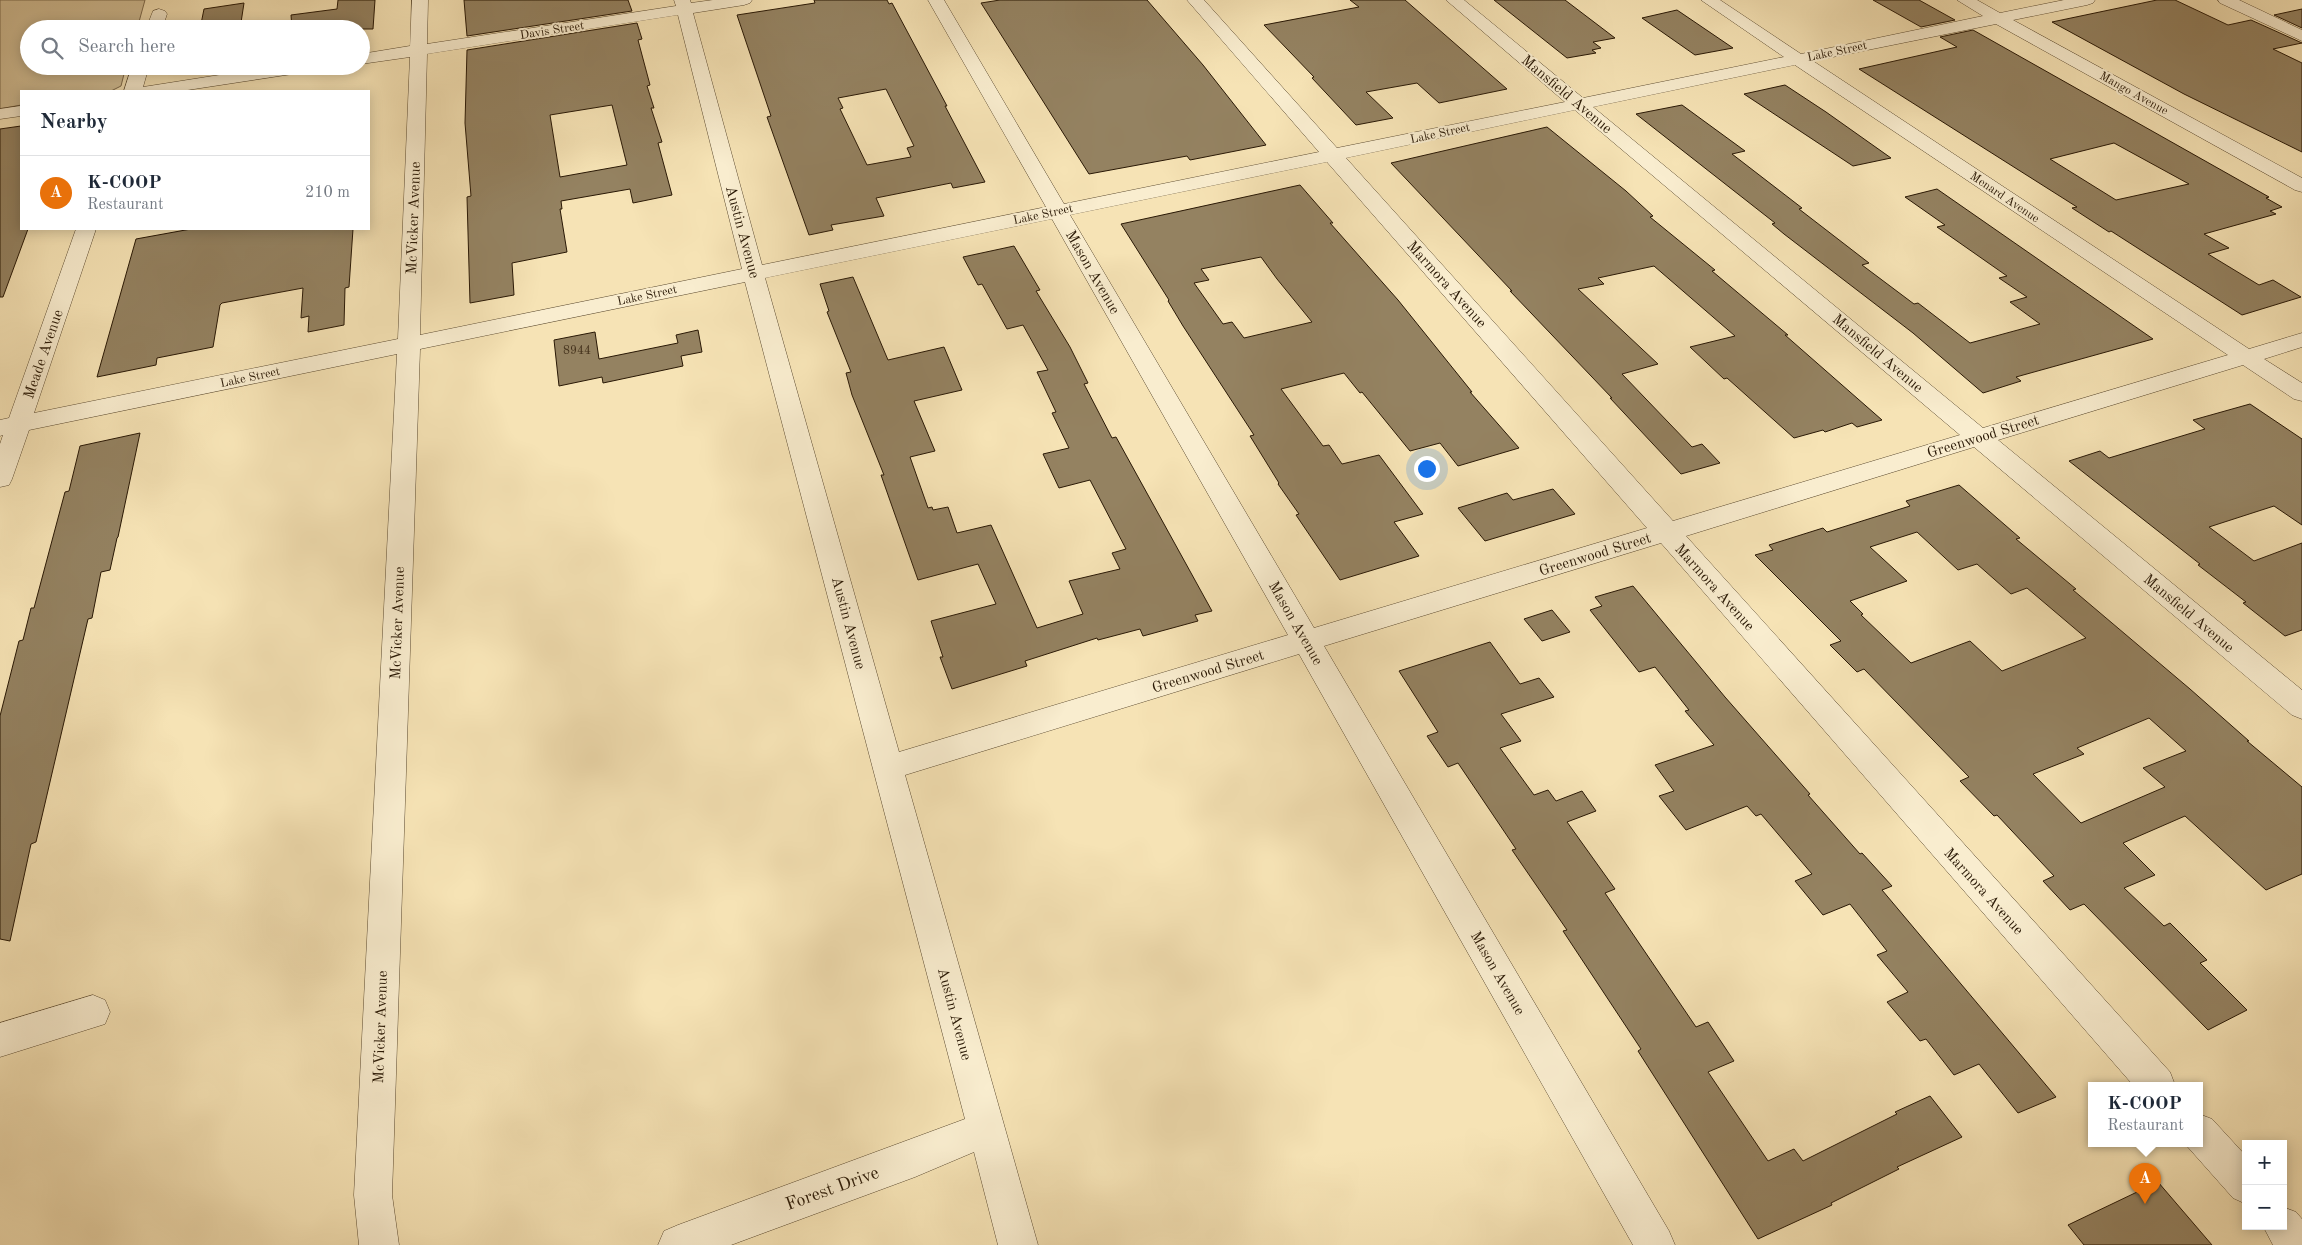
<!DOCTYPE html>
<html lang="en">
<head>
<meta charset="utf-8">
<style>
  body { margin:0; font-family:"Old Standard TT",serif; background:#f6f6f7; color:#1f2937 }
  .controls { position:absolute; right:15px; bottom:15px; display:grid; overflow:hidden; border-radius:0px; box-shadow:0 2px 12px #0003 }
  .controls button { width:45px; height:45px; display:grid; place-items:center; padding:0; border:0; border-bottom:1px solid #e0e1e3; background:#fff; color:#1f2937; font:25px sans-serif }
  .you { position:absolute; left:1426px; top:468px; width:18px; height:18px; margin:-12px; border:4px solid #fff; border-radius:50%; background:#1a73e8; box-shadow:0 0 0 8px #1a73e833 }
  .badge { display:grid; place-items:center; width:32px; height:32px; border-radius:50%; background:#ea580c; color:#fff; font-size:16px; font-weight:700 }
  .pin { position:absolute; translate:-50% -41px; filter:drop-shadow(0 1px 2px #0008) }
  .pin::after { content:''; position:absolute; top:26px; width:18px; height:15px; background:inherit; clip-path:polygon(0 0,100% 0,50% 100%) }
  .popup { position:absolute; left:2088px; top:1082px; width:115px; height:65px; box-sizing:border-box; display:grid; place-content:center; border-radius:0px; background:#fff; filter:drop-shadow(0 1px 4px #0005); font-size:16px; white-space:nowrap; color:#747a83 }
  .popup b { font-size:19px; color:#1f2937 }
  .popup::after { content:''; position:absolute; left:50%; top:100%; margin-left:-10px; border:10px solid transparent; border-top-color:#fff }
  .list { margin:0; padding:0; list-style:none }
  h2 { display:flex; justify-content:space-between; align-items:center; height:65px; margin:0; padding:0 20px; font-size:21px }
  h2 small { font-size:16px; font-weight:400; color:#747a83 }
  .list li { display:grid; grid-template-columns:32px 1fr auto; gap:15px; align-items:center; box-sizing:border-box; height:75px; padding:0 20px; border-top:1px solid #e0e1e3 }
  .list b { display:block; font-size:19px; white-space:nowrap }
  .list p { margin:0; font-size:16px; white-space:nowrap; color:#747a83 }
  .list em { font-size:16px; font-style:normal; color:#747a83 }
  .icon { flex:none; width:28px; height:28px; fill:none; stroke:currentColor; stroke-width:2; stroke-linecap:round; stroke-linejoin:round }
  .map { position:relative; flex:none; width:2302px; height:1245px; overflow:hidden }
  .search { position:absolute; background:#fff; box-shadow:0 2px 12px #0003; left:20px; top:20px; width:350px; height:55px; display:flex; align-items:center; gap:12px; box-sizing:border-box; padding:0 18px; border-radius:28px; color:#747a83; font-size:19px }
  .panel { position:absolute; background:#fff; box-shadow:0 2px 12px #0003; left:20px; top:90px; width:350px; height:140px; border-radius:0px }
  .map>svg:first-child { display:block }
</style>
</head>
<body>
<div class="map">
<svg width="2302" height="1245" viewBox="0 0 2302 1245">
  <rect width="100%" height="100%" fill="#f6e3b5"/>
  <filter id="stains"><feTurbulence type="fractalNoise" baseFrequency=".004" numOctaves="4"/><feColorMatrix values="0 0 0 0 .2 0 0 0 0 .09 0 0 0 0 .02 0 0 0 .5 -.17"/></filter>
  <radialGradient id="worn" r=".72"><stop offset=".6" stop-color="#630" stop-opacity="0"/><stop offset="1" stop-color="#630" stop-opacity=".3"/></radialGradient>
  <polygon fill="#d3c097" stroke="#7e6c4e" points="0,0 145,0 137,29 29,29 29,66 126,66 121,86 111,91 21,91 21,105 0,109"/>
  <g fill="#948261" stroke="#291805" fill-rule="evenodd">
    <polygon points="338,0 375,0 373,29 292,29 291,15 337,9"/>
    <polygon points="464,0 628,0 632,11 467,36"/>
    <path d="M814,0H887L889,4L892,3L947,106H945L985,182L953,188L951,183L876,198L884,216L831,225L833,230L809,235L767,117L771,116L737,15L815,3ZM886,89L914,146L907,148L911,157L867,165L840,109L843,108L838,98Z"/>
    <polygon points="1000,0 1147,0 1203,65 1266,145 1190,160 1187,156 1089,174 981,3"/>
    <polygon points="1350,0 1405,0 1507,89 1439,103 1417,83 1366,92 1393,118 1356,125 1312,78 1314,77 1264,25 1359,7"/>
    <polygon points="1494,0 1565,0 1615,38 1593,42 1601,48 1592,50 1596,53 1567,58"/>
    <polygon points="1873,0 1919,0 1955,20 1921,27"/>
    <polygon points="2157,0 2175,0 2228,25 2251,20 2302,43 2273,49 2302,63 2302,152 2184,94 2052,22"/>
    <polygon points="244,3 240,29 200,29 204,9"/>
    <polygon points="2302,9 2302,28 2274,15"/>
    <polygon points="1677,10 1733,48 1695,55 1642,18"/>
    <path d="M637,23L642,39L638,40L650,85L647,86L654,108H651L662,142L658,143L672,195L633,203L630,189L561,201L562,209H560L567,252L512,263L514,295L470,303L467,197L471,196L465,123L467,50ZM612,105L627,165L560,177L550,115Z"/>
    <path d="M1973,30L2269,197L2266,198L2282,207L2270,211L2276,214L2204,234L2229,248L2208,254L2259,285L2273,280L2301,297L2242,315L2111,231L2109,232L2072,208L2077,207L1859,69L1957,47L1940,37ZM2114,143L2189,184L2116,200L2050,159Z"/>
    <polygon points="1785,85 1826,112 1891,158 1853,166 1744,94"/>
    <polygon points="1682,105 1745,151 1732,154 1802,208 1799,209 1869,263 1862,265 1914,304 1918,303 1970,343 2040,324 2010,302 2027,297 1999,278 2007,276 1937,227 1945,225 1905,197 1937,189 2153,339 2016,377 2021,381 1983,393 1913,333 1784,234 1772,224 1775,223 1636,114"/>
    <polygon points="21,126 21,229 28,229 3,297 0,297 0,129"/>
    <polygon points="1547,127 1626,191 1653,216 1650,217 1715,270 1712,271 1788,335 1785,335 1882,420 1857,427 1852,423 1825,432 1823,430 1794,438 1727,378 1724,379 1690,347 1735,336 1654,266 1598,278 1604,284 1578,289 1658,364 1622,374 1692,447 1702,444 1720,463 1681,474 1610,398 1612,398 1510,291 1512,291 1391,163"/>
    <path d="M1300,185L1333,223H1330L1398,300L1472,392H1470L1519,448L1458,466L1440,443L1410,451L1362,392L1360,393L1344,373L1281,389L1323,446L1329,445L1342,464L1379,455L1423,514L1394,522L1419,556L1340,580L1296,515L1299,514L1278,484L1279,483L1250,436L1254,435L1183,326L1168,301L1169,300L1121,224ZM1261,257L1277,279L1312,322L1244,338L1232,322L1223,324L1194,283L1209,280L1201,269Z"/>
    <polygon points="191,229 353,229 349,287 345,288 344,325 308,332 309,316 301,318 303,288 222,303 220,305 213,347 157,358 156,365 97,377 136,239"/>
    <polygon points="1014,246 1040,290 1036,291 1070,347 1088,383 1084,384 1112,438 1116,437 1212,611 1195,615 1198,621 1143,636 1140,629 1098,640 1097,638 1025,661 1027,666 952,689 940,657 943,657 931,621 996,604 978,564 918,580 881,475 884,475 852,395 846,373 851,372 827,312 829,311 820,284 853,277 888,360 944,347 962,390 914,401 935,451 910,457 928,508 932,507 933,510 948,507 957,533 991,525 1037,628 1083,614 1069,581 1120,569 1112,553 1126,549 1090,480 1059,488 1043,454 1069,448 1052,413 1056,412 1037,372 1048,370 1023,325 1007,329 982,284 978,285 963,257"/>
    <polygon points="698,330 702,352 681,356 683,366 603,383 602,377 559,386 554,340 595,332 599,359 678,343 676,335"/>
    <polygon points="2250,404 2302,439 2302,525 2274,506 2209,527 2254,561 2302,543 2302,630 2285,636 2243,603 2246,602 2198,565 2200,564 2069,461 2100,451 2109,458 2205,429 2193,420"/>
    <polygon points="140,433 118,537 117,538 110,570 101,572 92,618 88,619 36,842 31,844 10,941 0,939 0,716 19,641 23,640 31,608 34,608 65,492 69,491 80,446"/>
    <path d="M1959,485L2020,538L2016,539L2076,589L2073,590L2190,689L2249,741H2247L2302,787V874L2266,890L2185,816L2123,843L2155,875L2124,888L2164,926L2170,923L2207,960L2200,963L2247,1010L2208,1030L2084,904L2070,910L2043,881L2054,876L1997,815L1994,816L1960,781L1969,777L1864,669L1857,672L1830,645L1841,641L1755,555L1773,550L1769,545L1823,528L1827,532L1910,506L1906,501ZM1917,532L1958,570L1977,564L2011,594L2027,588L2086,638L2002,671L1970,641L1911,663L1861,615L1863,614L1850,601L1907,581L1870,547ZM2149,718L2186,751L2143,768L2165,787L2081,823L2033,774L2084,754L2077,748Z"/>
    <polygon points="1553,489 1575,514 1485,541 1458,508 1507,493 1513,500"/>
    <polygon points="1633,586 1725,697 1810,794 1808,795 1860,854 1862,853 1892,886 1882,890 2056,1097 2018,1113 1979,1064 1954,1075 1926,1039 1920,1041 1887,1002 1908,992 1877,955 1887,951 1850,904 1823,915 1795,881 1812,874 1761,814 1756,816 1747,806 1686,830 1659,796 1674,791 1655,765 1714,745 1685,711 1689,710 1655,667 1639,672 1590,610 1602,606 1595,597"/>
    <polygon points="1552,610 1570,632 1542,641 1524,619"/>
    <polygon points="1490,642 1520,684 1539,678 1554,697 1501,714 1521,741 1500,748 1534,795 1548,790 1556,801 1582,791 1596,811 1567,822 1615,889 1605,893 1696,1027 1708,1022 1734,1061 1708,1072 1768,1161 1794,1149 1803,1161 1897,1114 1895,1112 1930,1096 1962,1137 1897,1167 1899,1169 1831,1203 1832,1205 1758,1239 1638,1051 1641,1049 1563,931 1567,930 1512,850 1516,849 1458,763 1448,767 1427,736 1438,732 1399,671"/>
    <polygon points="2158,1182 2212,1245 2084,1245 2068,1225"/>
  </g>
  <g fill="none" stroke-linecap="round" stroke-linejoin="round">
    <defs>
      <g id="minor">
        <path d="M412,0H428L427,44L676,6L674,0H690L691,3L713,0H752L750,3L744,5L693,13L762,265L1046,207L928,0H944L1064,204L1319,152L1187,0H1204L1337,148L1565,102L1446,0H1464L1583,98L1784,57L1701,0H1720L1801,54L1983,16L1957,0H1977L2000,13L2064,0H2095L2093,3L2087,5L2013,20L2302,178V192L2295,190L1996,24L1813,61L2249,349L2302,333V347L2264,359L2302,383V401L2294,399L2243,365L1998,440L2302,690V719L2292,715L1974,447L1686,536L2170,1072L2175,1085H2133L1661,543L1324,646L1669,1231L1675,1245H1633L1299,654L905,775L1038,1245H998L974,1152L915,1177L731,1245H658L664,1231L678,1225L965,1119L745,282L420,349L392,1195L399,1245H359L354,1195L397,354L29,430L12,479L9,485L0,487V444L3,435L0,436V420L9,418L76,229H96L34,413L398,339L410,57L361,64V54L410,46ZM678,15L742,269L420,335L427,54ZM1795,65L2228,355L1983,428L1593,107ZM1575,110L1960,435L1673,521L1346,158ZM1327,162L1647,528L1314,628L1070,215ZM1052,219L1288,635L899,752L765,278Z"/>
        <polygon points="2218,0 2239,0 2302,30 2302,41 2220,3"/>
        <polygon points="159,9 165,11 167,14 162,29 146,29 153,11"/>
        <polygon points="132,66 149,66 143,87 277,66 320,66 318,70 312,71 181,91 124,91"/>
        <polygon points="21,106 21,116 0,119 0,109"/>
        <polygon points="93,995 105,1000 110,1012 105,1024 0,1057 0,1023"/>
        <polygon points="2199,1114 2212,1119 2246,1156 2246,1204 2233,1198 2186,1145 2185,1143 2199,1143"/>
        <polygon points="2283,1207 2296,1212 2302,1219 2302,1245 2273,1245 2263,1226 2283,1226"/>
      </g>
    </defs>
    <use href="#minor" stroke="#5c4b31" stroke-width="1"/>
    <use href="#minor" fill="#f9edcf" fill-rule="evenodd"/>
  </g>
  <g text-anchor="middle" stroke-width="4" stroke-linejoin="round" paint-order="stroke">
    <g font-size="12" fill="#291805" stroke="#f9edcf">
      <text transform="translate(552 30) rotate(-9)" y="4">Davis Street</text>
      <text transform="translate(1837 51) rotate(-12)" y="4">Lake Street</text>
      <text transform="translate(2134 93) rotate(29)" y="4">Mango Avenue</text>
      <text transform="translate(1440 133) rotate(-12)" y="4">Lake Street</text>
      <text transform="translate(2005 197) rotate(34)" y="4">Menard Avenue</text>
      <text transform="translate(1043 214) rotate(-12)" y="4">Lake Street</text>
      <text transform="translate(647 295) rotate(-12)" y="4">Lake Street</text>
      <text transform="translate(250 377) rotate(-12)" y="4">Lake Street</text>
    </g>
    <g font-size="12" fill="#44321c">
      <text x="577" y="354">8944</text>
    </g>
    <g font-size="15" fill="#291805" stroke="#f9edcf">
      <text transform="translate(1567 94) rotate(40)" y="5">Mansfield Avenue</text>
      <text transform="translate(413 218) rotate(-88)" y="5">McVicker Avenue</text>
      <text transform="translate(743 232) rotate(75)" y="5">Austin Avenue</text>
      <text transform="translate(1093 272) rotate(60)" y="5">Mason Avenue</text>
      <text transform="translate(1447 284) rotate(48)" y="5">Marmora Avenue</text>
      <text transform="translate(1878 353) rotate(40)" y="5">Mansfield Avenue</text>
      <text transform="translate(43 354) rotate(-71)" y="5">Meade Avenue</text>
      <text transform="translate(1983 436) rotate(-17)" y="5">Greenwood Street</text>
      <text transform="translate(1595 554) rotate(-17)" y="5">Greenwood Street</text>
      <text transform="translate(1715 587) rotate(48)" y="5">Marmora Avenue</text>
      <text transform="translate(2189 613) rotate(40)" y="5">Mansfield Avenue</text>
      <text transform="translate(397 623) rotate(-88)" y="5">McVicker Avenue</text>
      <text transform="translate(849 623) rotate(75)" y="5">Austin Avenue</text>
      <text transform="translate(1296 623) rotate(60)" y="5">Mason Avenue</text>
      <text transform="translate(1208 671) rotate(-17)" y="5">Greenwood Street</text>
      <text transform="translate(1984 891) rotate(48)" y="5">Marmora Avenue</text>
      <text transform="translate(1498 973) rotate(60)" y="5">Mason Avenue</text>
      <text transform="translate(955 1014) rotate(75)" y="5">Austin Avenue</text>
      <text transform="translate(380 1027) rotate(-88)" y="5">McVicker Avenue</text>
    </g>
    <g font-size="18" fill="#291805" stroke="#f9edcf">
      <text transform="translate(832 1188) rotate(-20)" y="6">Forest Drive</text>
    </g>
  </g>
  <rect width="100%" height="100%" filter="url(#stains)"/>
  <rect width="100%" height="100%" fill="url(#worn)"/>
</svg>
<div class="controls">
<button>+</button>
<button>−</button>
</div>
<div class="you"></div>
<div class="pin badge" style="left:2145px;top:1204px;background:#e8710a">A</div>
<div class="popup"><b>K-COOP</b>Restaurant</div>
<div class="search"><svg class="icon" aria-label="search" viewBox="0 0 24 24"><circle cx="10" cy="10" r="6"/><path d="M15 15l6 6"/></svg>Search here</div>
<section class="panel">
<h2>Nearby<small></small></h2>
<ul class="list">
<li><span class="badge" style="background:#e8710a">A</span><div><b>K-COOP</b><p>Restaurant</p></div><em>210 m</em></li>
</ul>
</section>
</div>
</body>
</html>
